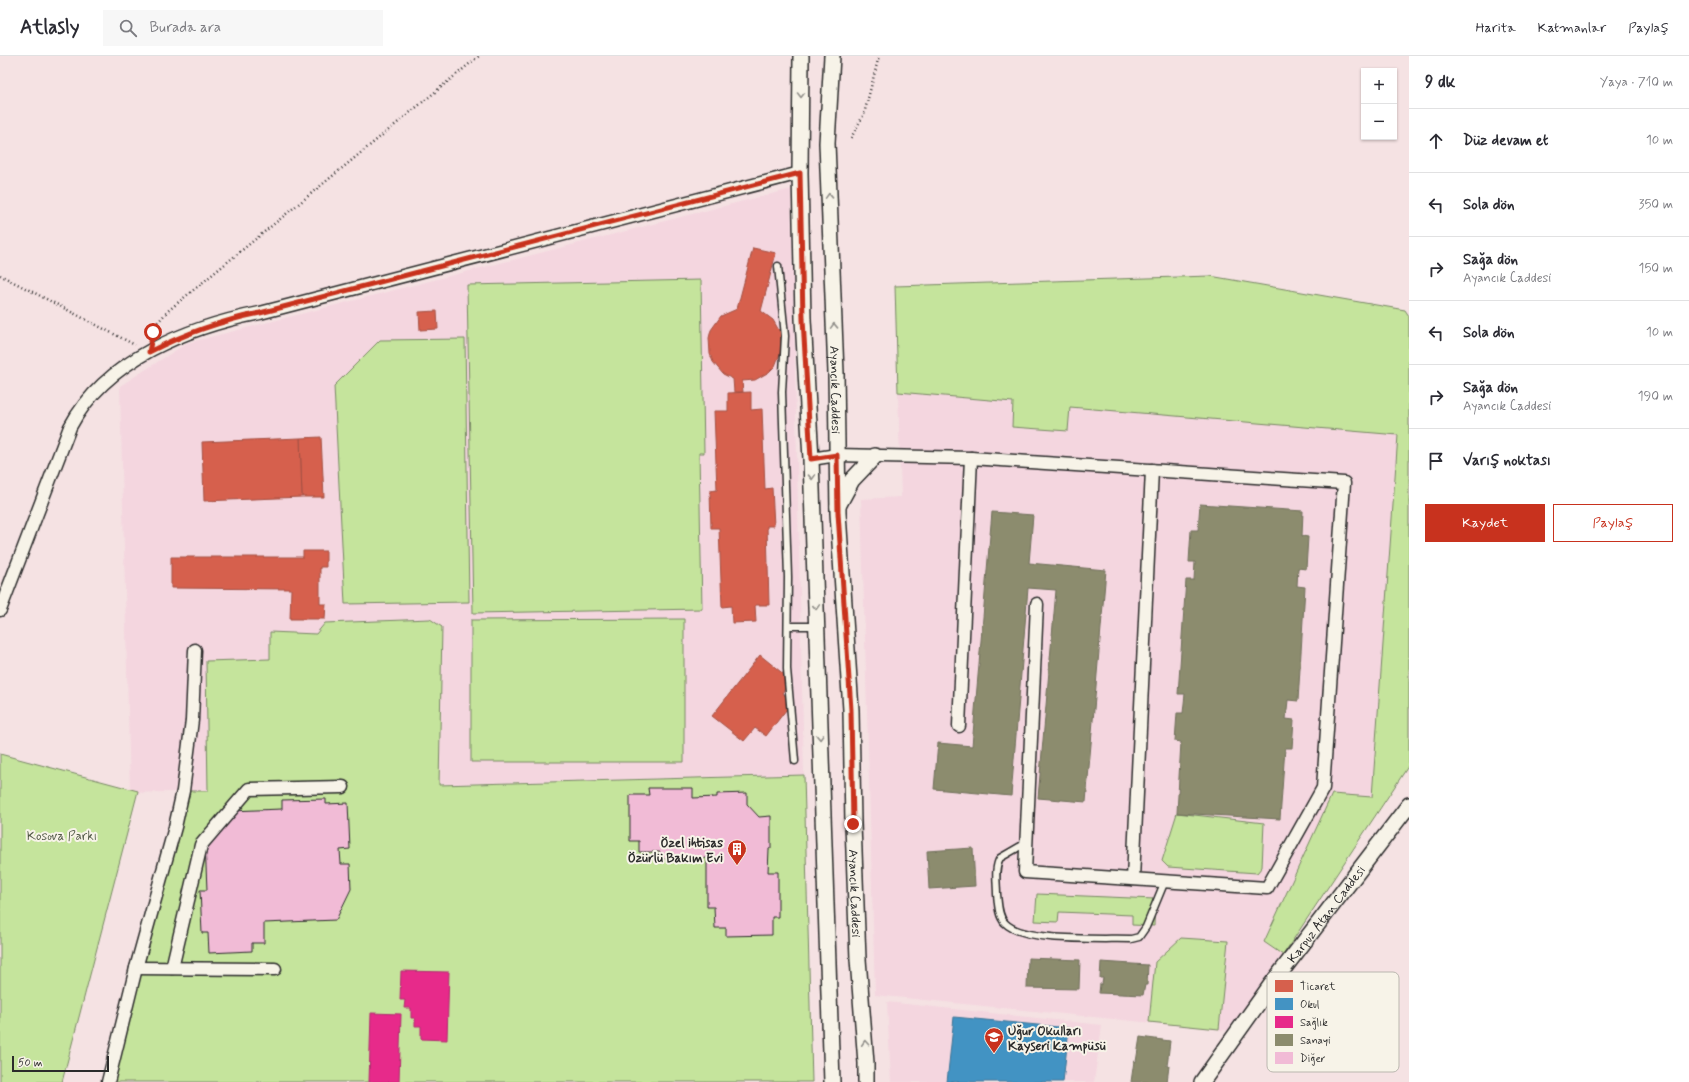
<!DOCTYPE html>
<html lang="tr">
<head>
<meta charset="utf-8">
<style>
  body { margin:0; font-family:Mynerve,sans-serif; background:#f7f7f7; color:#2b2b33 }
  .controls { position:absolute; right:12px; top:12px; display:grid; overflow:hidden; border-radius:0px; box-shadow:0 1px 3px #0004 }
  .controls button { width:36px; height:36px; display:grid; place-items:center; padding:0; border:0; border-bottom:1px solid #e1e1e2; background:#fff; color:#2b2b33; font:20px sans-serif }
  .scale { position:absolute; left:12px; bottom:10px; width:97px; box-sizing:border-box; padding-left:4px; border:2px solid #2b2b2b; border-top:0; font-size:11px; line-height:14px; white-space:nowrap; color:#2b2b2b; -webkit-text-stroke:3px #f7f3e8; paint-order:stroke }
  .stop { position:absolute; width:12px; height:12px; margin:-9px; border:3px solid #c8321e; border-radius:50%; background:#fff }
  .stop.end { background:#c8321e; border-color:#fff; box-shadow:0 1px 4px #0008 }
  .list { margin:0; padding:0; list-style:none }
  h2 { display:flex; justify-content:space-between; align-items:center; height:52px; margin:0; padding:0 16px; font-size:17px }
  h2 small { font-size:13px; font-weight:400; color:#7c7c81 }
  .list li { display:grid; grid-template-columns:26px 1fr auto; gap:12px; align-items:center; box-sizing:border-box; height:64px; padding:0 16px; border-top:1px solid #e1e1e2 }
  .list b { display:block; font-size:15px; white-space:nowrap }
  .list p { margin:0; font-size:13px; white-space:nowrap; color:#7c7c81 }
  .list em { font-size:13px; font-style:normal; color:#7c7c81 }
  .actions { display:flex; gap:8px; padding:12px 16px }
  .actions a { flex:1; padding:9px 0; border:1px solid #c8321e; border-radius:0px; text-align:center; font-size:14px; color:#c8321e }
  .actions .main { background:#c8321e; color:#fff }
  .icon { flex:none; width:22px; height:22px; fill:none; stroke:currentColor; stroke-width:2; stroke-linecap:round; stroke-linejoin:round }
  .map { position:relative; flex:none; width:1409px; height:1026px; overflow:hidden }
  header { display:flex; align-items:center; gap:24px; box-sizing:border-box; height:56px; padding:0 20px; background:#fff; border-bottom:1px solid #e1e1e2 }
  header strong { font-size:19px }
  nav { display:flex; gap:22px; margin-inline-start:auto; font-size:14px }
  .search { width:280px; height:36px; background:#f7f7f7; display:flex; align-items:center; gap:10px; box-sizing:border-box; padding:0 14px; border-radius:0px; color:#7c7c81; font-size:15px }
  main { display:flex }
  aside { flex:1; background:#fff }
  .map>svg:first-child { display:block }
</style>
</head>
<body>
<header>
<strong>Atlasly</strong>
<div class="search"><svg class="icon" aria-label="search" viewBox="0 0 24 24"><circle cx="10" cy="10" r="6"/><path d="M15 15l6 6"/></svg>Burada ara</div>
<nav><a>Harita</a><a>Katmanlar</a><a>Paylaş</a></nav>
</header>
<main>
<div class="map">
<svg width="1409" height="1026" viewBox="0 0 1409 1026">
  <rect width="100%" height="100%" fill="#f5e2e3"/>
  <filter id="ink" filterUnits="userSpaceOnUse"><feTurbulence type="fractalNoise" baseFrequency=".025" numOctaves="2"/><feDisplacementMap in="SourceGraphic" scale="8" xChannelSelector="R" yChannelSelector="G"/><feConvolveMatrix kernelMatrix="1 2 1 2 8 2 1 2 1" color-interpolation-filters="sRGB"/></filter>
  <g filter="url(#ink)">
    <g fill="#f4d6df">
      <polygon points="791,133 804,719 130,737 120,330 187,287"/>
      <polygon points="1210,220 1405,254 1409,260 1409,709 1232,975 875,939 861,443 901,441 895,230"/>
      <polygon points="887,946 1102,969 1094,1026 891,1026"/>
    </g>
    <g fill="#c5e49c" stroke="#788864">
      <polygon points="1210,220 1405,254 1409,260 1409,709 1283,899 1264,886 1332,738 1372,741 1398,379 1070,351 1068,375 1012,371 1013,346 898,336 895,230"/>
      <polygon points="701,224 704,397 699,397 702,553 473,557 467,229"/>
      <polygon points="465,283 469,546 345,548 334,330 380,284"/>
      <polygon points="430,563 442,571 439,729 804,719 812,1026 112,1026 190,735 208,735 206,605 270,603 270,576 316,578 325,567"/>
      <polygon points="684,563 684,706 471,706 471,564"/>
      <polygon points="0,698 138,735 62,1026 0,1026"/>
      <polygon points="1177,757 1264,767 1262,811 1257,817 1168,811 1162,805"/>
      <polygon points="1037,838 1155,843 1154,870 1132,869 1132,859 1059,856 1058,866 1035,865"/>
      <polygon points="1181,882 1228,885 1219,973 1149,966 1155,906"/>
    </g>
    <g fill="#d6604d" stroke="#a35043">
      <polygon points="753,192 776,197 761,255 773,264 781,278 781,295 775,310 769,316 755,324 742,325 743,336 734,336 733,323 723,318 713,306 710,298 709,282 711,274 721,260 737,253"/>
      <polygon points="437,255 438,273 420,274 419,256"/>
      <polygon points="751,336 751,354 762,353 765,433 772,432 774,470 767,470 769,549 755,549 756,566 732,567 731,550 722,551 719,472 711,472 710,435 717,434 714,355 728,355 728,337"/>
      <polygon points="321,381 324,441 302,441 300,382"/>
      <polygon points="300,382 302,441 204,445 202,386"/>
      <polygon points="303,495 326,495 326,511 320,511 320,548 326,548 325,563 290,563 291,533 171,532 171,501 303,501"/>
      <polygon points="760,599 791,624 782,637 793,645 766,680 755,672 744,685 712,660"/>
    </g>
    <polygon fill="#4393c3" stroke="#3c7495" points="954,961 1069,972 1063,1026 947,1026"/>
    <g fill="#e7298a" stroke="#af2a6e">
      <polygon points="401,915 449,916 447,984 421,983 421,970 415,970 415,962 411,962 411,952 404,952 405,944 400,944"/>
      <polygon points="371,957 401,958 399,1026 369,1026"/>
    </g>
    <g fill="#8c8c6e" stroke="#6f6f5a">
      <polygon points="1200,448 1303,455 1302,480 1308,481 1306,513 1298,512 1297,530 1305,531 1298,645 1288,644 1286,663 1294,664 1292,692 1285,692 1280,763 1177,757 1181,686 1175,685 1177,657 1183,657 1185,638 1178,638 1186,524 1194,524 1195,506 1189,506 1191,474 1198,474"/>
      <polygon points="992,456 1033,459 1029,507 1106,514 1086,746 1038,742 1056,534 1028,532 1011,740 934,733 938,687 972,690"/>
      <polygon points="973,792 975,830 929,833 927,795"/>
      <polygon points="1028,902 1080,904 1079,933 1027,932"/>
      <polygon points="1101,906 1148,909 1147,929 1145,929 1143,939 1099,937 1100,928 1102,928 1103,922 1100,922"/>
      <polygon points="1140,981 1170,985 1167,1010 1169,1010 1167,1026 1131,1026 1134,1005 1136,1006"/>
    </g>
    <g fill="#f1bbd6" stroke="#2b2b2b">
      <polygon points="648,732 693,732 693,742 717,741 717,738 747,737 747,748 759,761 771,760 771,792 769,793 768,816 778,816 778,861 772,861 772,879 726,880 726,872 715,872 714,851 707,851 707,802 660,803 660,796 639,796 639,785 630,785 630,739 649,739"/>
      <polygon points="326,743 326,748 348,747 350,793 340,794 341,808 350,808 351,833 336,864 264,867 264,887 252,887 252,895 209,897 208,877 202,877 200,834 207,834 205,786 231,755 282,753 282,744"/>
    </g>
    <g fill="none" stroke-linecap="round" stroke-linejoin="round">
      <defs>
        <g id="service">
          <polyline points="778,210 785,280 782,336 788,521 787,613 795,705"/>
          <polyline points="788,570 817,570"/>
          <path d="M1026,787L1000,802C994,812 997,827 997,838C998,847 998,860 1005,867C1024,887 1104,882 1131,883L1139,881L1146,871L1165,825"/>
        </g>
        <g id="minor">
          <polyline points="811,403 837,399 971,402 1344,427 1323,732 1267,832 1025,816 1037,548"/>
          <path d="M0,554L70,371C106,303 188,271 260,257L800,117"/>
          <polyline points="959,670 971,402"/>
          <polyline points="1133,823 1152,414"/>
          <polyline points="136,912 275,913"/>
          <polyline points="172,912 201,789 249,733 343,731"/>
          <polyline points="108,1026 136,912 175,771 183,735 192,664 195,594"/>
        </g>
        <g id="tertiary">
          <polyline points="801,0 800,117 803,263 811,403 832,1026"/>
          <path id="s1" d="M832,0L827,87L836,317L838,457L851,654L853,768L858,903L866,1007V1026"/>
          <polyline points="838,450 852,424 875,400"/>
          <path id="s2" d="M1202,1026L1271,929L1409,749"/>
        </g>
      </defs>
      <use href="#service" stroke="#2b2b2b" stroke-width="9"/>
      <use href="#minor" stroke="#2b2b2b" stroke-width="15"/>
      <use href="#tertiary" stroke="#2b2b2b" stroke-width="18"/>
      <g stroke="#2b2b2b" stroke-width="2.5" stroke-dasharray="1 3" stroke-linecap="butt">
        <polyline points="851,82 864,58 879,0"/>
        <polyline points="0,219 135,289"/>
        <polyline points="151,281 158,266 169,254 479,0"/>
      </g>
      <use href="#service" stroke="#f7f3e8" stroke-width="6"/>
      <use href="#minor" stroke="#f7f3e8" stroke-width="12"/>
      <use href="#tertiary" stroke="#f7f3e8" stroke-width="15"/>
    </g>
    <defs><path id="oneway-chevron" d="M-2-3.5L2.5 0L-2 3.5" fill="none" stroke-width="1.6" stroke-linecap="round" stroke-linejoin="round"/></defs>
    <g stroke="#918f8a">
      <use href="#oneway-chevron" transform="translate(801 39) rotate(90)"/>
      <use href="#oneway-chevron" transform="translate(829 140) rotate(-92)"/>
      <use href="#oneway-chevron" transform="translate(834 270) rotate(-92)"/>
      <use href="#oneway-chevron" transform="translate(812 421) rotate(88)"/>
      <use href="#oneway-chevron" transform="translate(816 551) rotate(88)"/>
      <use href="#oneway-chevron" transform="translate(820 681) rotate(88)"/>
      <use href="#oneway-chevron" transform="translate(865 987) rotate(-94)"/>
    </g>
  </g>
  <g fill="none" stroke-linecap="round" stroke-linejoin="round" filter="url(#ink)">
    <path stroke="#c8321e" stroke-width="5" d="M153,276L149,296C184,278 220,265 260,257L800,117L803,263L811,403L837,399L838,457L851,654L853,768"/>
  </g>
  <defs>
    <symbol id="building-pin" viewBox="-11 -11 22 30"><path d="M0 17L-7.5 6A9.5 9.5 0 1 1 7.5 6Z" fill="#c8321e" stroke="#f7f3e8"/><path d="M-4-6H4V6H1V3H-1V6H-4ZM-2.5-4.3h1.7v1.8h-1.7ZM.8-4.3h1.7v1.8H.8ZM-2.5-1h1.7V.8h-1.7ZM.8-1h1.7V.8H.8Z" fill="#fff"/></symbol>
    <symbol id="school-pin" viewBox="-11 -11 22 30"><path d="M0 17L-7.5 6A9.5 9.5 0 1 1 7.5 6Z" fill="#c8321e" stroke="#f7f3e8"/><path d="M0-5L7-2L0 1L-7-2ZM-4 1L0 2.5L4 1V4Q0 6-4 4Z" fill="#fff"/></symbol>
  </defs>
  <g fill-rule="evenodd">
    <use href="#building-pin" x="726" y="782" width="22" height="30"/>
    <use href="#school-pin" x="983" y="970" width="22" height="30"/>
  </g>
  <g text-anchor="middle" stroke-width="4" stroke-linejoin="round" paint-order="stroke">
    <g font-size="13" fill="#2b2b2b" stroke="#f7f3e8">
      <text dy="5" stroke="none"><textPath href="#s1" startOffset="334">Ayancık Caddesi</textPath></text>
      <text dy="5" stroke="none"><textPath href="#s1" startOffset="838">Ayancık Caddesi</textPath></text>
      <text dy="5" stroke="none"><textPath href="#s2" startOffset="209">Karpuz Atan Caddesi</textPath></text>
    </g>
    <g font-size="13" fill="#525947" stroke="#f7f3e8">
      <text x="62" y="784">Kosova Parkı</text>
    </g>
    <g font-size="13" font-weight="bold" fill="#2b2b2b" stroke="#f7f3e8" text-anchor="end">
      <text x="723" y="791">Özel ihtisas<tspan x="723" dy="15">Özürlü Bakım Evi</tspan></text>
      <text x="1008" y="979" text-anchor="start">Uğur Okulları<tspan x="1008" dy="15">Kayseri Kampüsü</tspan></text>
    </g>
  </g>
  <rect x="1267" y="916" width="132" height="100" rx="6" fill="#f7f3e8" stroke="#bab7af" stroke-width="1"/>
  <rect x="1275" y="924" width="18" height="12" fill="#d6604d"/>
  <rect x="1275" y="942" width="18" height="12" fill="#4393c3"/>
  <rect x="1275" y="960" width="18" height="12" fill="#e7298a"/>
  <rect x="1275" y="978" width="18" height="12" fill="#8c8c6e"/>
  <rect x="1275" y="996" width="18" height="12" fill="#f1bbd6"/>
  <g font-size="11" fill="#2b2b2b">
    <text x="1300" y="934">Ticaret</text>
    <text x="1300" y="952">Okul</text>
    <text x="1300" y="970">Sağlık</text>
    <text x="1300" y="988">Sanayi</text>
    <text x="1300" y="1006">Diğer</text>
  </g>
</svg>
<div class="controls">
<button>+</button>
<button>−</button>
</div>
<div class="scale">50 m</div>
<div class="stop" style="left:153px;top:276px"></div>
<div class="stop end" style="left:853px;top:768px"></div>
</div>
<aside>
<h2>9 dk<small>Yaya · 710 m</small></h2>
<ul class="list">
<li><svg class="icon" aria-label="ahead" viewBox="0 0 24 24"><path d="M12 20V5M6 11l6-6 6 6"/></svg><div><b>Düz devam et</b></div><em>10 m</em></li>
<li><svg class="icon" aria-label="left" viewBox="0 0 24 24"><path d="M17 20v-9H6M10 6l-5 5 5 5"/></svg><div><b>Sola dön</b></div><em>350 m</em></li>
<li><svg class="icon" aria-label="right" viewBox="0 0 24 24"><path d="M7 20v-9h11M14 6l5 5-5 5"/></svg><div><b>Sağa dön</b><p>Ayancık Caddesi</p></div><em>150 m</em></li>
<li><svg class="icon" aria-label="left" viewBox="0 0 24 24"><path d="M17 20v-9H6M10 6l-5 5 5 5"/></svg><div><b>Sola dön</b></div><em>10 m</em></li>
<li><svg class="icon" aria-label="right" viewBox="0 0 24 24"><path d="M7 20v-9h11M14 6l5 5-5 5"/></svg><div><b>Sağa dön</b><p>Ayancık Caddesi</p></div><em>190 m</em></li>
<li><svg class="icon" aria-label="arrive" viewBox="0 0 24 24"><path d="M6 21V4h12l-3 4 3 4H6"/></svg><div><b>Varış noktası</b></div></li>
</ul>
<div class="actions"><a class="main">Kaydet</a><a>Paylaş</a></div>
</aside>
</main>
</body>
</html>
